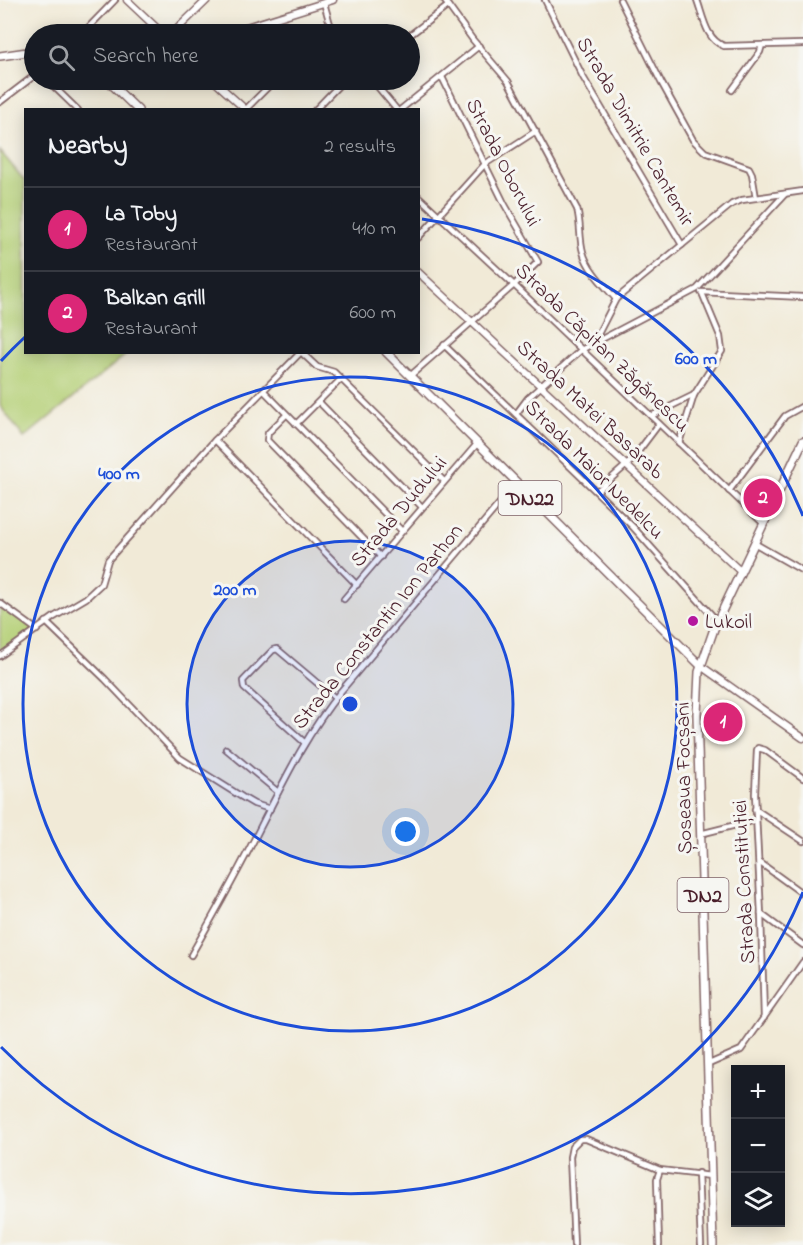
<!DOCTYPE html>
<html lang="en">
<head>
<meta charset="utf-8">
<style>
  body { margin:0; font-family:"Indie Flower",sans-serif; background:#242831; color:#f1f3f6 }
  .controls { position:absolute; right:18px; bottom:18px; display:grid; overflow:hidden; border-radius:0px; box-shadow:0 3px 15px #0003 }
  .controls button { width:54px; height:54px; display:grid; place-items:center; padding:0; border:0; border-bottom:2px solid #363941; background:#171b24; color:#f1f3f6; font:30px sans-serif }
  .you { position:absolute; left:406px; top:832px; width:21px; height:21px; margin:-15px; border:4px solid #fff; border-radius:50%; background:#1a73e8; box-shadow:0 0 0 9px #1a73e833 }
  .badge { display:grid; place-items:center; width:39px; height:39px; border-radius:50%; background:#db2777; color:#fff; font-size:20px; font-weight:700 }
  .pin { position:absolute; translate:-50% -50%; border:3px solid #fff; box-shadow:0 2px 6px #0006 }
  .list { margin:0; padding:0; list-style:none }
  h2 { display:flex; justify-content:space-between; align-items:center; height:78px; margin:0; padding:0 24px; font-size:26px }
  h2 small { font-size:20px; font-weight:400; color:#9ea1a6 }
  .list li { display:grid; grid-template-columns:39px 1fr auto; gap:18px; align-items:center; box-sizing:border-box; height:84px; padding:0 24px; border-top:2px solid #363941 }
  .list b { display:block; font-size:22px; white-space:nowrap }
  .list p { margin:0; font-size:20px; white-space:nowrap; color:#9ea1a6 }
  .list em { font-size:20px; font-style:normal; color:#9ea1a6 }
  .icon { flex:none; width:33px; height:33px; fill:none; stroke:currentColor; stroke-width:2; stroke-linecap:round; stroke-linejoin:round }
  .map { position:relative; flex:none; width:803px; height:1245px; overflow:hidden }
  .search { position:absolute; background:#171b24; box-shadow:0 3px 15px #0003; left:24px; top:24px; width:396px; height:66px; display:flex; align-items:center; gap:15px; box-sizing:border-box; padding:0 21px; border-radius:33px; color:#9ea1a6; font-size:22px }
  .panel { position:absolute; background:#171b24; box-shadow:0 3px 15px #0003; left:24px; top:108px; width:396px; height:246px; border-radius:0px }
  .map>svg:first-child { display:block }
</style>
</head>
<body>
<div class="map">
<svg width="803" height="1245" viewBox="0 0 803 1245">
  <rect width="100%" height="100%" fill="#f6f6f2"/>
  <filter id="ink" filterUnits="userSpaceOnUse"><feTurbulence type="fractalNoise" baseFrequency=".0167" numOctaves="2"/><feDisplacementMap in="SourceGraphic" scale="12" xChannelSelector="R" yChannelSelector="G"/><feConvolveMatrix kernelMatrix="1 2 1 2 8 2 1 2 1" color-interpolation-filters="sRGB"/></filter>
  <filter id="wash" filterUnits="userSpaceOnUse"><feTurbulence type="fractalNoise" baseFrequency=".008" numOctaves="4" result="noise"/><feDisplacementMap in="SourceGraphic" scale="24" xChannelSelector="R" yChannelSelector="G"/><feGaussianBlur stdDeviation="1.35" result="paint"/><feColorMatrix in="noise" values="0 0 0 0 0 0 0 0 0 0 0 0 0 0 0 0 0 1.4 0 .05"/><feComposite in="paint" operator="in"/></filter>
  <g filter="url(#wash)">
    <rect width="100%" height="100%" fill="#f1ead7"/>
    <g fill="#b4cf75" stroke="#7f7750" stroke-width="1.5">
      <polygon points="0,151 25,181 26,352 128,353 24,438 0,406"/>
      <polygon points="0,603 37,630 0,656"/>
    </g>
  </g>
  <g filter="url(#ink)">
    <g fill="none" stroke-linecap="round" stroke-linejoin="round">
      <defs>
        <g id="street">
          <path d="M444,0L473,40L508,81L577,209C581,223 579,238 583,252C588,270 604,285 616,299"/>
          <polyline points="545,0 583,77 682,245"/>
          <polyline points="620,0 661,82 693,140 705,152 749,168 752,174 756,198"/>
          <path d="M697,0C703,16 706,40 724,46L803,44"/>
          <polyline points="324,3 330,24 337,34"/>
          <polyline points="82,34 115,0"/>
          <polyline points="320,34 330,24"/>
          <polyline points="410,35 448,6"/>
          <polyline points="47,80 78,110"/>
          <polyline points="372,80 397,110"/>
          <polyline points="732,90 760,52 762,45"/>
          <polyline points="0,102 34,76"/>
          <polyline points="246,109 275,80"/>
          <polyline points="315,110 344,80"/>
          <polyline points="400,110 479,46"/>
          <polyline points="418,196 514,285 763,523"/>
          <polyline points="418,238 485,164 536,131"/>
          <polyline points="701,292 803,297"/>
          <polyline points="594,342 616,299 732,204 742,200 803,191"/>
          <polyline points="444,345 633,527 717,621"/>
          <polyline points="301,352 317,367 334,372 444,481"/>
          <polyline points="410,376 514,285 538,262 505,205 442,77"/>
          <polyline points="264,391 402,531"/>
          <polyline points="319,402 422,507"/>
          <polyline points="516,414 528,398 581,350 697,289 785,194"/>
          <polyline points="286,415 268,433 267,440 381,557"/>
          <polyline points="651,416 694,395"/>
          <polyline points="296,424 341,379"/>
          <polyline points="215,440 357,585"/>
          <polyline points="679,443 694,395 722,351 720,336 702,293"/>
          <polyline points="597,491 631,461 659,424"/>
          <polyline points="729,491 785,416 803,406"/>
          <polyline points="754,543 803,571"/>
          <polyline points="344,599 477,444"/>
          <polyline points="0,603 37,630"/>
          <polyline points="46,622 105,679 180,758 242,797 254,804 270,809"/>
          <polyline points="0,656 54,617 86,598 101,584 108,560 215,440 301,352"/>
          <polyline points="304,742 244,688 243,681 273,650 277,649 335,698"/>
          <polyline points="226,749 278,792"/>
          <polyline points="755,809 803,841"/>
          <polyline points="700,834 756,820"/>
          <polyline points="759,862 803,894"/>
          <polyline points="761,914 803,945"/>
          <path d="M191,955C215,913 239,870 261,826C286,777 306,735 341,691L516,484"/>
          <polyline points="764,1018 761,914 755,794 757,750 758,748 765,750 803,778"/>
          <polyline points="709,1064 741,1050 803,962"/>
          <polyline points="698,1173 701,1245"/>
          <polyline points="574,1245 570,1157 572,1147 580,1139 586,1139 660,1170 711,1176"/>
          <polyline points="659,1245 657,1179 660,1170"/>
        </g>
        <g id="secondary">
          <polyline points="127,0 163,34"/>
          <polyline points="172,34 207,0"/>
          <polyline points="224,34 333,0"/>
          <polyline points="213,80 246,110"/>
          <polyline points="418,272 740,571"/>
          <polyline points="701,666 803,738"/>
        </g>
        <g id="primary">
          <polyline points="0,56 34,51"/>
          <polyline points="107,80 138,110"/>
          <polyline points="386,352 701,666"/>
          <polyline points="713,1245 697,714 699,672 715,626 803,441"/>
        </g>
      </defs>
      <use href="#street" stroke="#846667" stroke-width="8"/>
      <use href="#secondary" stroke="#846667" stroke-width="9"/>
      <use href="#primary" stroke="#846667" stroke-width="10"/>
      <use href="#street" stroke="#fff" stroke-width="4.5"/>
      <use href="#secondary" stroke="#fff" stroke-width="6"/>
      <use href="#primary" stroke="#fff" stroke-width="7"/>
    </g>
  </g>
  <circle cx="350" cy="704" r="163" fill="#1d4ed8" fill-opacity=".12"/>
  <g fill="none" stroke="#1d4ed8" stroke-width="3">
    <circle cx="350" cy="704" r="163"/>
    <circle cx="350" cy="704" r="327"/>
    <path d="M803 892A490 490 0 0 1 1 1047M1 361A490 490 0 0 1 25 337M422 219A490 490 0 0 1 803 516"/>
  </g>
  <circle fill="#b5179e" stroke="#f6f6f2" stroke-width="2" cx="693" cy="621" r="6"/>
  <g text-anchor="middle" stroke-width="6" stroke-linejoin="round" paint-order="stroke">
    <g fill="#f6f6f2" stroke="#7e6067" stroke-width="1.5">
      <rect x="498.5" y="481" width="63" height="34" rx="4.5"/>
      <rect x="677.5" y="878" width="51" height="34" rx="4.5"/>
    </g>
    <g font-size="20" font-weight="bold" fill="#4a1f2b">
      <text x="530" y="505">DN22</text>
      <text x="703" y="902">DN2</text>
    </g>
    <g font-size="21" fill="#4a1f2b" stroke="#f6f6f2">
      <text transform="translate(636 131) rotate(60)" y="7">Strada Dimitrie Cantemir</text>
      <text transform="translate(504 162) rotate(63)" y="7">Strada Oborului</text>
      <text transform="translate(603 347) rotate(44)" y="7">Strada Căpitan Zăgănescu</text>
      <text transform="translate(591 409) rotate(43)" y="7">Strada Matei Basarab</text>
      <text transform="translate(595 469) rotate(45)" y="7">Strada Maior Nedelcu</text>
      <text transform="translate(398 511) rotate(-50)" y="7">Strada Dudului</text>
      <text transform="translate(377 626) rotate(-51)" y="7">Strada Constantin Ion Parhon</text>
      <text transform="translate(683 778) rotate(-91)" y="7">Șoseaua Focșani</text>
      <text transform="translate(743 882) rotate(-93)" y="7">Strada Constituției</text>
    </g>
    <g font-size="21" fill="#4a1f2b" stroke="#f6f6f2" text-anchor="start">
      <text x="705" y="628">Lukoil</text>
    </g>
  </g>
  <circle cx="350" cy="704" r="9" fill="#1d4ed8" stroke="#f6f6f2" stroke-width="3"/>
  <g font-size="18" text-anchor="middle" font-weight="bold" fill="#1d4ed8" stroke="#f6f6f2" stroke-width="6" stroke-linejoin="round" paint-order="stroke">
    <text x="696" y="364">600 m</text>
    <text x="119" y="479">400 m</text>
    <text x="235" y="595">200 m</text>
  </g>
</svg>
<div class="controls">
<button>+</button>
<button>−</button>
<button><svg class="icon" aria-label="layers" viewBox="0 0 24 24"><path d="M12 4l9 5-9 5-9-5zM3 14l9 5 9-5"/></svg></button>
</div>
<div class="you"></div>
<div class="pin badge" style="left:723px;top:722px">1</div>
<div class="pin badge" style="left:763px;top:498px">2</div>
<div class="search"><svg class="icon" aria-label="search" viewBox="0 0 24 24"><circle cx="10" cy="10" r="6"/><path d="M15 15l6 6"/></svg>Search here</div>
<section class="panel">
<h2>Nearby<small>2 results</small></h2>
<ul class="list">
<li><span class="badge">1</span><div><b>La Toby</b><p>Restaurant</p></div><em>410 m</em></li>
<li><span class="badge">2</span><div><b>Balkan Grill</b><p>Restaurant</p></div><em>600 m</em></li>
</ul>
</section>
</div>
</body>
</html>
